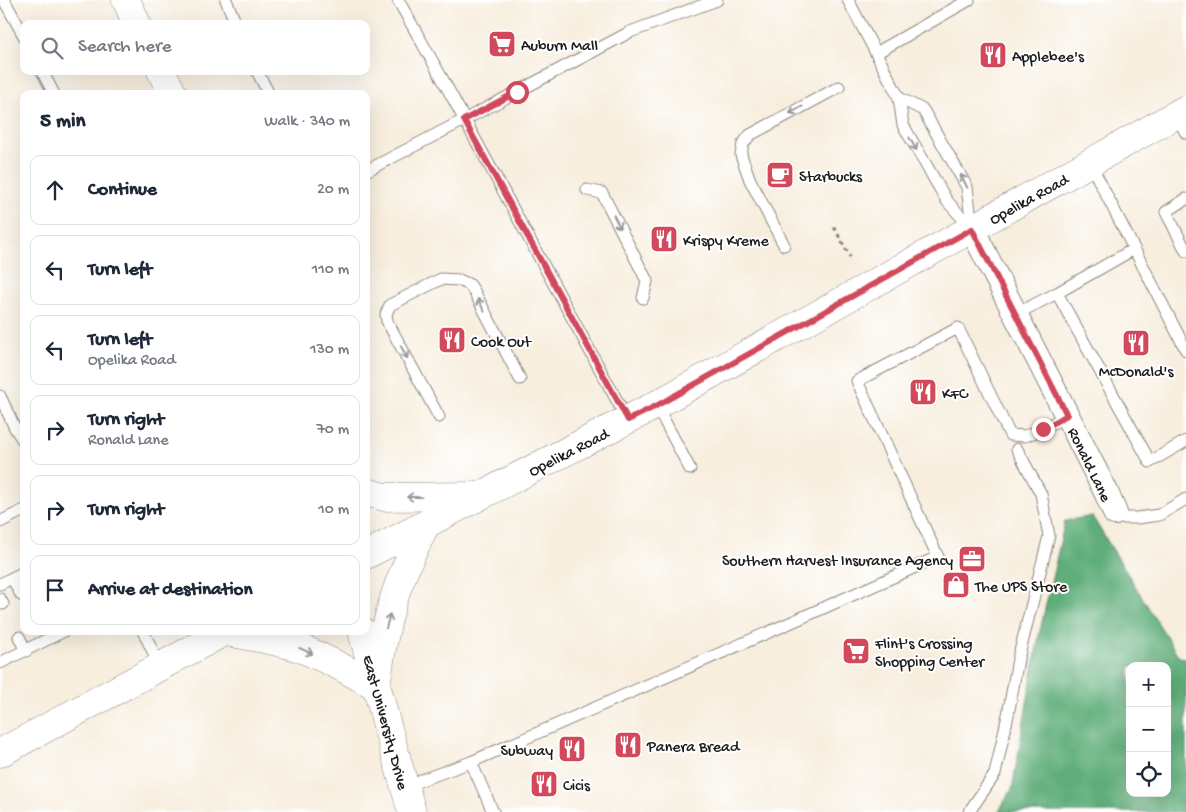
<!DOCTYPE html>
<html lang="en">
<head>
<meta charset="utf-8">
<style>
  body { margin:0; font-family:"Gochi Hand",sans-serif; background:#f2f2f3; color:#1f2937 }
  .controls { position:absolute; right:15px; bottom:15px; display:grid; overflow:hidden; border-radius:10px; box-shadow:0 5px 20px #0002 }
  .controls button { width:45px; height:45px; display:grid; place-items:center; padding:0; border:0; border-bottom:1px solid #e0e1e3; background:#fff; color:#1f2937; font:25px sans-serif }
  .stop { position:absolute; width:15px; height:15px; margin:-11px; border:4px solid #d1495b; border-radius:50%; background:#fff }
  .stop.end { background:#d1495b; border-color:#fff; box-shadow:0 1px 5px #0008 }
  .list { margin:0; padding:0; list-style:none }
  h2 { display:flex; justify-content:space-between; align-items:center; height:65px; margin:0; padding:0 20px; font-size:21px }
  h2 small { font-size:16px; font-weight:400; color:#747a83 }
  .list li { display:grid; grid-template-columns:32px 1fr auto; gap:15px; align-items:center; box-sizing:border-box; height:70px; margin:0 10px 10px; padding:0 10px; border:1px solid #e0e1e3; border-radius:10px }
  .list b { display:block; font-size:19px; white-space:nowrap }
  .list p { margin:0; font-size:16px; white-space:nowrap; color:#747a83 }
  .list em { font-size:16px; font-style:normal; color:#747a83 }
  .icon { flex:none; width:28px; height:28px; fill:none; stroke:currentColor; stroke-width:2; stroke-linecap:round; stroke-linejoin:round }
  .map { position:relative; flex:none; width:1186px; height:812px; overflow:hidden }
  .search { position:absolute; background:#fff; box-shadow:0 5px 20px #0002; left:20px; top:20px; width:350px; height:55px; display:flex; align-items:center; gap:12px; box-sizing:border-box; padding:0 18px; border-radius:10px; color:#747a83; font-size:19px }
  .panel { position:absolute; background:#fff; box-shadow:0 5px 20px #0002; left:20px; top:90px; width:350px; height:545px; border-radius:10px }
  .map>svg:first-child { display:block }
</style>
</head>
<body>
<div class="map">
<svg width="1186" height="812" viewBox="0 0 1186 812">
  <rect width="100%" height="100%" fill="#fff"/>
  <filter id="ink" filterUnits="userSpaceOnUse"><feTurbulence type="fractalNoise" baseFrequency=".02" numOctaves="2"/><feDisplacementMap in="SourceGraphic" scale="10" xChannelSelector="R" yChannelSelector="G"/><feConvolveMatrix kernelMatrix="1 2 1 2 8 2 1 2 1" color-interpolation-filters="sRGB"/></filter>
  <filter id="wash" filterUnits="userSpaceOnUse"><feTurbulence type="fractalNoise" baseFrequency=".0096" numOctaves="4" result="noise"/><feDisplacementMap in="SourceGraphic" scale="20" xChannelSelector="R" yChannelSelector="G"/><feGaussianBlur stdDeviation="1.12" result="paint"/><feColorMatrix in="noise" values="0 0 0 0 0 0 0 0 0 0 0 0 0 0 0 0 0 1.4 0 .05"/><feComposite in="paint" operator="in"/></filter>
  <g filter="url(#wash)">
    <rect width="100%" height="100%" fill="#f7eede"/>
    <path fill="#5fad79" stroke="#3e644a" fill-rule="evenodd" d="M1092,516L1179,657L1186,658V812H998L1012,789L1039,635L1065,521ZM1130,666H1167V793H1130Z"/>
  </g>
  <g filter="url(#ink)">
    <g fill="none" stroke-linecap="round" stroke-linejoin="round">
      <defs>
        <g id="lane">
          <polyline points="4,0 24,36"/>
          <polyline points="226,0 236,24"/>
          <polyline points="398,0 443,80 627,419"/>
          <polyline points="848,0 876,53 899,98 903,125 947,201 972,229"/>
          <polyline points="876,53 969,0"/>
          <polyline points="42,71 54,94"/>
          <polyline points="257,71 269,94"/>
          <polyline points="899,98 923,110 967,187 972,227"/>
          <polyline points="1176,115 1186,133"/>
          <polyline points="1090,163 1186,350"/>
          <polyline points="366,171 464,120 630,32 717,0"/>
          <polyline points="587,190 602,193 647,281 643,298"/>
          <polyline points="1186,199 1166,212 1186,251"/>
          <polyline points="784,245 750,180 741,155 743,144 750,135 839,87"/>
          <polyline points="1057,293 1134,249"/>
          <polyline points="1016,314 1057,293 1150,462 1186,441"/>
          <polyline points="0,396 15,428 24,442"/>
          <polyline points="656,405 690,469"/>
          <polyline points="439,417 387,321 386,314 390,305 441,279 459,280 470,285 475,293 520,379"/>
          <polyline points="1115,513 1124,518 1137,518 1159,515 1186,499"/>
          <polyline points="0,522 24,510"/>
          <polyline points="12,578 21,595"/>
          <polyline points="0,584 24,572"/>
          <polyline points="0,599 3,604"/>
          <polyline points="143,631 160,666"/>
          <polyline points="19,637 26,651"/>
          <polyline points="0,663 64,631"/>
          <polyline points="471,762 493,812"/>
          <polyline points="405,786 471,762 776,629 938,557 857,381 958,328 1010,435 1025,436 1043,429 1067,415"/>
          <polyline points="969,812 995,774 1008,715 1018,659 1049,536 1041,494 1017,449"/>
        </g>
        <polyline id="street" points="972,229 1106,492 1115,513"/>
        <polyline id="secondary" points="362,631 388,729 412,812"/>
        <g id="primary">
          <polyline points="126,0 137,24"/>
          <polyline points="161,71 173,94"/>
          <polyline points="366,492 384,497 473,496"/>
          <polyline points="366,555 656,405 1186,109"/>
          <path d="M225,632C249,636 273,640 297,647C323,656 352,673 376,686C381,655 385,624 395,595C403,570 415,547 426,524"/>
          <polyline points="0,753 226,631"/>
        </g>
      </defs>
      <use href="#lane" stroke="#8a857d" stroke-width="13"/>
      <use href="#street" stroke="#8a857d" stroke-width="26"/>
      <use href="#secondary" stroke="#8a857d" stroke-width="29"/>
      <use href="#primary" stroke="#8a857d" stroke-width="29"/>
      <polyline stroke="#8a857d" stroke-width="3" stroke-dasharray="4 4" stroke-linecap="butt" points="834,227 850,257"/>
      <use href="#lane" stroke="#fff" stroke-width="11"/>
      <use href="#street" stroke="#fff" stroke-width="24"/>
      <use href="#secondary" stroke="#fff" stroke-width="28"/>
      <use href="#primary" stroke="#fff" stroke-width="28"/>
    </g>
    <defs><path id="oneway-shaft" d="M-6 0H5M1.5-3L5.5 0L1.5 3" fill="none" stroke-width="1.6" stroke-linecap="round" stroke-linejoin="round" transform="scale(1.25)"/></defs>
    <g stroke="#999">
      <use href="#oneway-shaft" transform="translate(796 110) rotate(152)"/>
      <use href="#oneway-shaft" transform="translate(913 144) rotate(60)"/>
      <use href="#oneway-shaft" transform="translate(964 181) rotate(-117)"/>
      <use href="#oneway-shaft" transform="translate(617 222) rotate(63)"/>
      <use href="#oneway-shaft" transform="translate(481 305) rotate(-118)"/>
      <use href="#oneway-shaft" transform="translate(404 352) rotate(62)"/>
      <use href="#oneway-shaft" transform="translate(414 497) rotate(-180)"/>
      <use href="#oneway-shaft" transform="translate(388 621) rotate(-75)"/>
      <use href="#oneway-shaft" transform="translate(306 651) rotate(24)"/>
    </g>
  </g>
  <g fill="none" stroke-linecap="round" stroke-linejoin="round" filter="url(#ink)">
    <polyline stroke="#d1495b" stroke-width="6" points="517,92 464,120 628,420 656,406 972,229 1067,415 1043,429"/>
  </g>
  <defs>
    <symbol id="supermarket-square" viewBox="-11 -11 22 22"><rect x="-9" y="-9" width="18" height="18" rx="4" fill="#d1495b" stroke="#fff"/><path d="M-6-5.5h2.5l.6 2H6L4.5 2H-2.5L-4.4-4H-6ZM-1.5 3.2a1.3 1.3 0 1 0 .1 0ZM3 3.2a1.3 1.3 0 1 0 .1 0Z" fill="#fff"/></symbol>
    <symbol id="restaurant-square" viewBox="-11 -11 22 22"><rect x="-9" y="-9" width="18" height="18" rx="4" fill="#d1495b" stroke="#fff"/><path d="M-5-6h1v4h1v-4h1v4h1v-4h1v5L-1.5 .5V6h-2V.5L-5-1ZM5-6V6H3V1.5H1.5Q1.5-4 5-6Z" fill="#fff"/></symbol>
    <symbol id="cafe-square" viewBox="-11 -11 22 22"><rect x="-9" y="-9" width="18" height="18" rx="4" fill="#d1495b" stroke="#fff"/><path d="M-5.5-4.5H6V0H3Q3 3.5 0 3.5H-2.5Q-5.5 3.5-5.5 0ZM3-3.2v2h1.7v-2ZM-6 4.5H4V6H-6Z" fill="#fff"/></symbol>
    <symbol id="office-square" viewBox="-11 -11 22 22"><rect x="-9" y="-9" width="18" height="18" rx="4" fill="#d1495b" stroke="#fff"/><path d="M-6-3h4V-5.5h4V-3h4V5H-6ZM-1-4.5V-3h2v-1.5ZM-6 0V1H6V0Z" fill="#fff"/></symbol>
    <symbol id="shop-square" viewBox="-11 -11 22 22"><rect x="-9" y="-9" width="18" height="18" rx="4" fill="#d1495b" stroke="#fff"/><path d="M-5-2.5h2.3a2.7 3.5 0 0 1 5.4 0H5L5.5 6h-11ZM-1.5-2.5h3a1.5 2.3 0 0 0-3 0Z" fill="#fff"/></symbol>
  </defs>
  <g fill-rule="evenodd">
    <use href="#supermarket-square" x="486" y="28" width="32" height="32"/>
    <use href="#restaurant-square" x="977" y="39" width="32" height="32"/>
    <use href="#cafe-square" x="764" y="159" width="32" height="32"/>
    <use href="#restaurant-square" x="648" y="223" width="32" height="32"/>
    <use href="#restaurant-square" x="436" y="324" width="32" height="32"/>
    <use href="#restaurant-square" x="1120" y="327" width="32" height="32"/>
    <use href="#restaurant-square" x="907" y="376" width="32" height="32"/>
    <use href="#office-square" x="956" y="543" width="32" height="32"/>
    <use href="#shop-square" x="940" y="569" width="32" height="32"/>
    <use href="#supermarket-square" x="840" y="635" width="32" height="32"/>
    <use href="#restaurant-square" x="612" y="729" width="32" height="32"/>
    <use href="#restaurant-square" x="556" y="733" width="32" height="32"/>
    <use href="#restaurant-square" x="528" y="768" width="32" height="32"/>
  </g>
  <g text-anchor="middle" stroke-width="4" stroke-linejoin="round" paint-order="stroke">
    <g font-size="16" fill="#1c1c1c" stroke="#fff" text-anchor="start">
      <text x="521" y="50">Auburn Mall</text>
      <text x="1012" y="61">Applebee's</text>
      <text x="799" y="181">Starbucks</text>
      <text x="683" y="245">Krispy Kreme</text>
      <text x="471" y="346">Cook Out</text>
      <text x="1136" y="376" text-anchor="middle">McDonald's</text>
      <text x="942" y="398">KFC</text>
      <text x="953" y="565" text-anchor="end">Southern Harvest Insurance Agency</text>
      <text x="975" y="591">The UPS Store</text>
      <text x="875" y="648">Flint's Crossing<tspan x="875" dy="18">Shopping Center</tspan></text>
      <text x="647" y="751">Panera Bread</text>
      <text x="553" y="755" text-anchor="end">Subway</text>
      <text x="563" y="790">Cicis</text>
    </g>
    <g font-size="16" fill="#1c1c1c" stroke="#fff">
      <text transform="translate(1028 198) rotate(-29)" y="6">Opelika Road</text>
      <text transform="translate(568 451) rotate(-27)" y="6">Opelika Road</text>
      <text transform="translate(1091 464) rotate(64)" y="6">Ronald Lane</text>
      <text transform="translate(387 722) rotate(75)" y="6">East University Drive</text>
    </g>
  </g>
</svg>
<div class="controls">
<button>+</button>
<button>−</button>
<button><svg class="icon" aria-label="locate" viewBox="0 0 24 24"><circle cx="12" cy="12" r="6"/><path d="M12 2v4M12 18v4M2 12h4M18 12h4"/></svg></button>
</div>
<div class="stop" style="left:517px;top:92px"></div>
<div class="stop end" style="left:1043px;top:429px"></div>
<div class="search"><svg class="icon" aria-label="search" viewBox="0 0 24 24"><circle cx="10" cy="10" r="6"/><path d="M15 15l6 6"/></svg>Search here</div>
<section class="panel">
<h2>5 min<small>Walk · 340 m</small></h2>
<ul class="list">
<li><svg class="icon" aria-label="ahead" viewBox="0 0 24 24"><path d="M12 20V5M6 11l6-6 6 6"/></svg><div><b>Continue</b></div><em>20 m</em></li>
<li><svg class="icon" aria-label="left" viewBox="0 0 24 24"><path d="M17 20v-9H6M10 6l-5 5 5 5"/></svg><div><b>Turn left</b></div><em>110 m</em></li>
<li><svg class="icon" aria-label="left" viewBox="0 0 24 24"><path d="M17 20v-9H6M10 6l-5 5 5 5"/></svg><div><b>Turn left</b><p>Opelika Road</p></div><em>130 m</em></li>
<li><svg class="icon" aria-label="right" viewBox="0 0 24 24"><path d="M7 20v-9h11M14 6l5 5-5 5"/></svg><div><b>Turn right</b><p>Ronald Lane</p></div><em>70 m</em></li>
<li><svg class="icon" aria-label="right" viewBox="0 0 24 24"><path d="M7 20v-9h11M14 6l5 5-5 5"/></svg><div><b>Turn right</b></div><em>10 m</em></li>
<li><svg class="icon" aria-label="arrive" viewBox="0 0 24 24"><path d="M6 21V4h12l-3 4 3 4H6"/></svg><div><b>Arrive at destination</b></div></li>
</ul>
</section>
</div>
</body>
</html>
